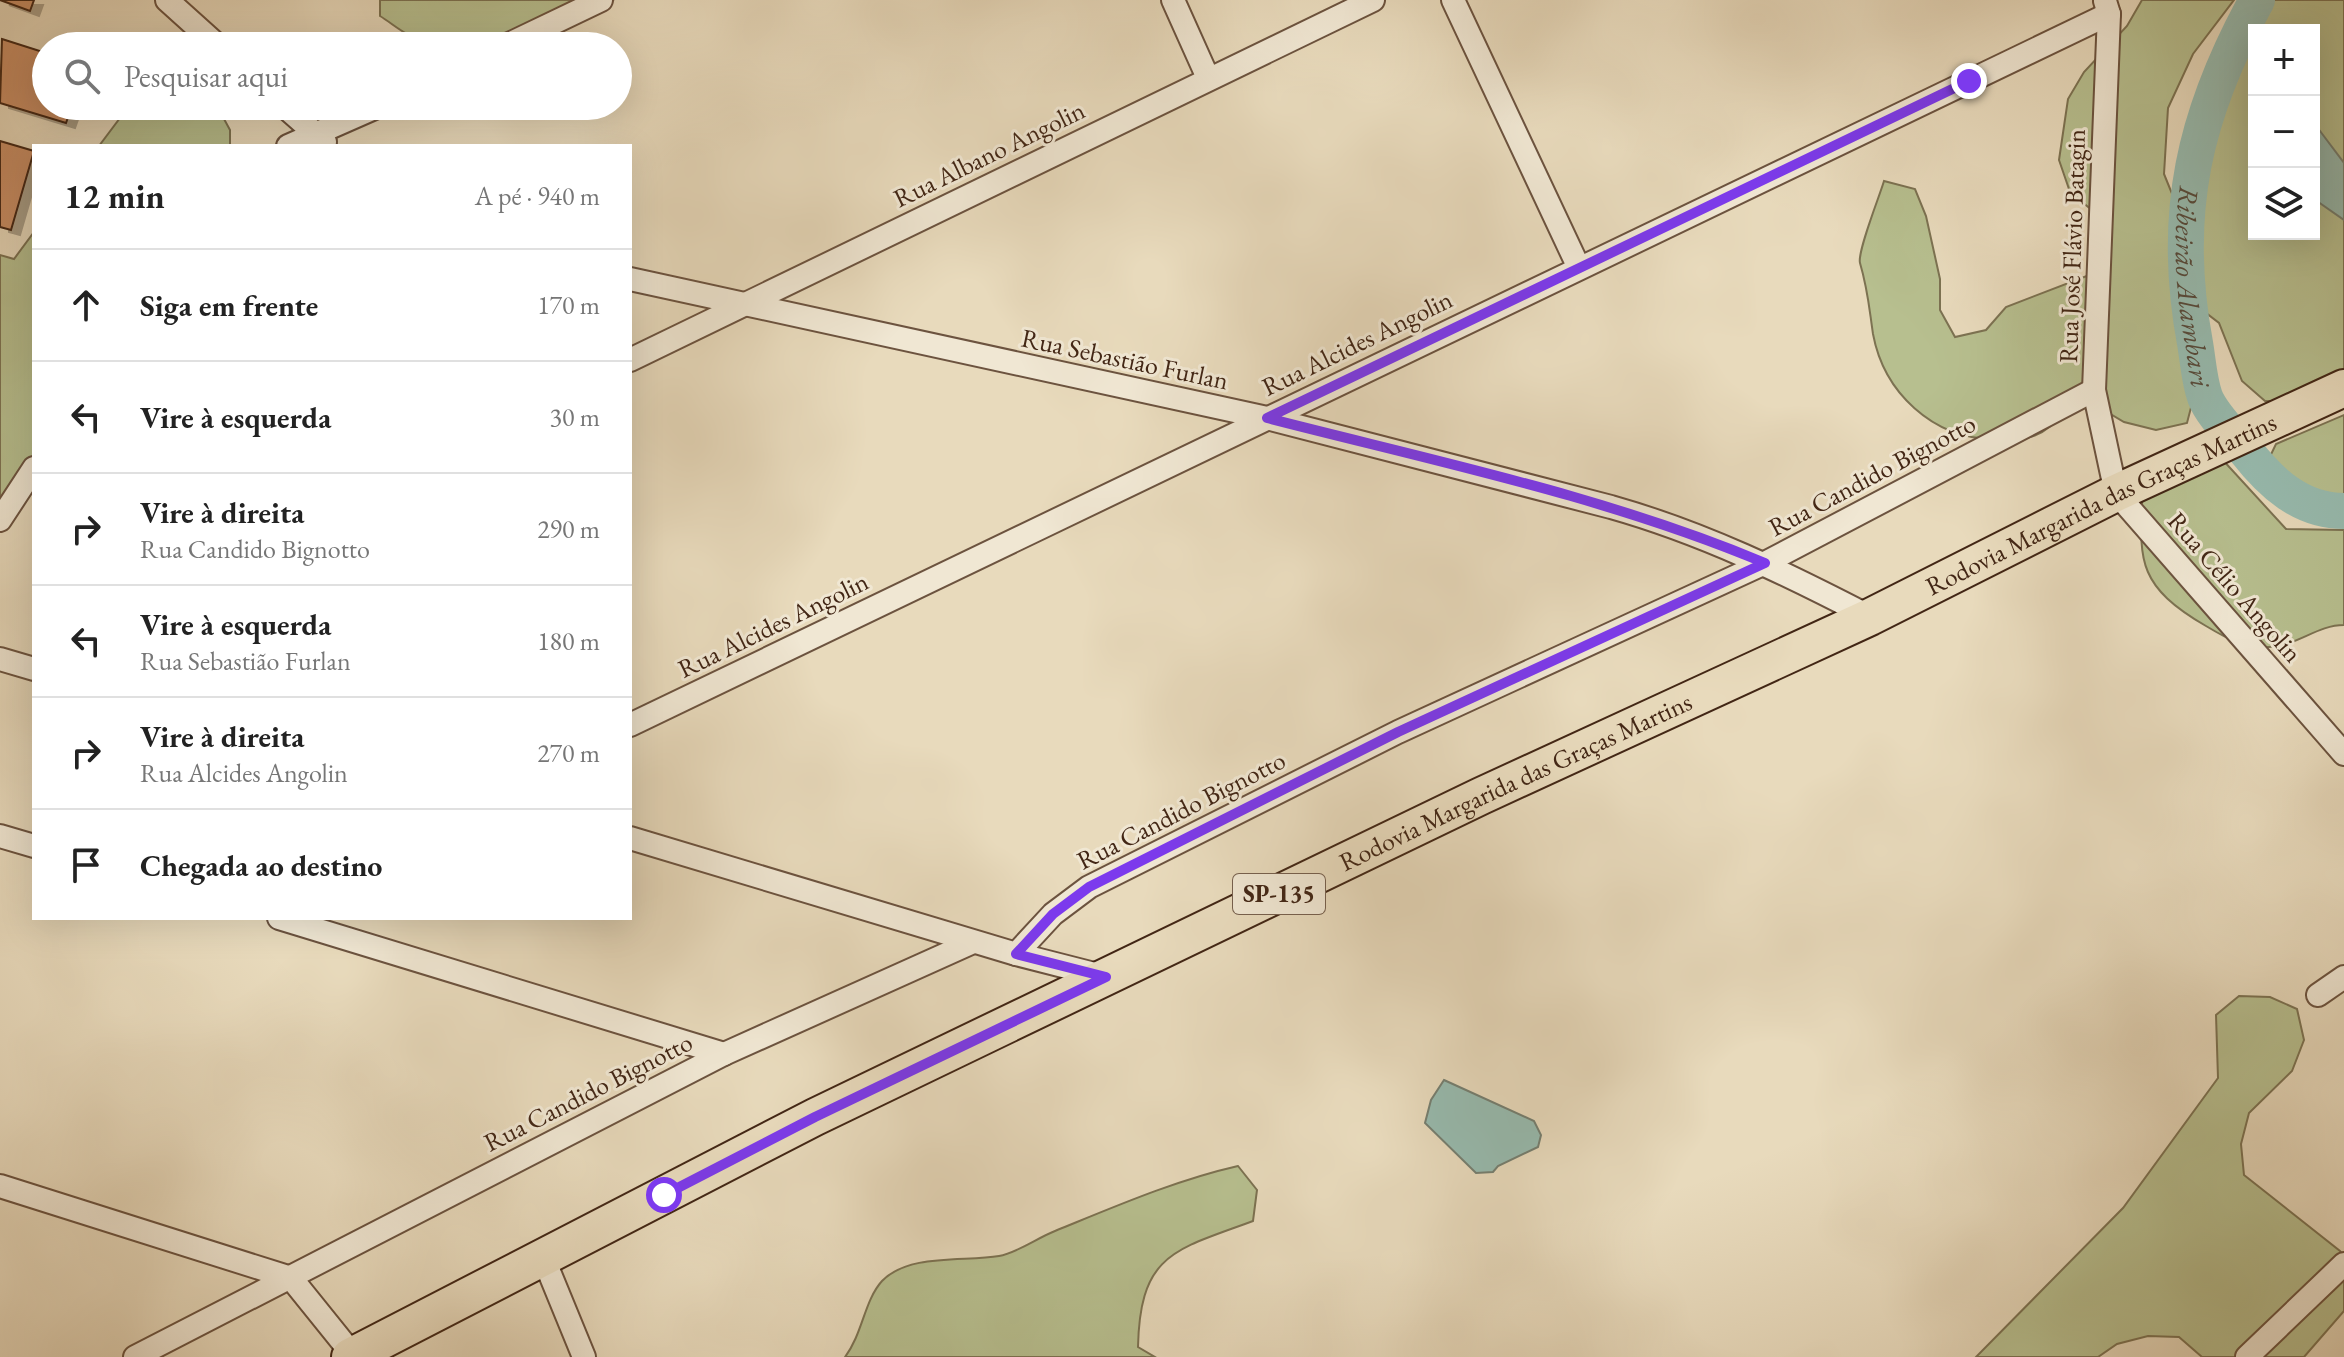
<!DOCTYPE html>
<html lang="pt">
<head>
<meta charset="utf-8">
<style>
  body { margin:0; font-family:"EB Garamond",serif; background:#f2f2f2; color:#222 }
  .controls { position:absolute; right:24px; top:24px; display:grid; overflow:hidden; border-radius:0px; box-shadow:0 8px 32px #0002 }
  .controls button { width:72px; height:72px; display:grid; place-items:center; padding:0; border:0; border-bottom:2px solid #e0e0e0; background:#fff; color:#222; font:40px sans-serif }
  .stop { position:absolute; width:24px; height:24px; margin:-18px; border:6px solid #7c3aed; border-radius:50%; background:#fff }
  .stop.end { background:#7c3aed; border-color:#fff; box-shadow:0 2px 8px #0008 }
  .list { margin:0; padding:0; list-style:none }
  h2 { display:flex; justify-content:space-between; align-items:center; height:104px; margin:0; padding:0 32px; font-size:34px }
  h2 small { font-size:26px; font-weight:400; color:#767676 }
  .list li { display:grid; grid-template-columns:52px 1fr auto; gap:24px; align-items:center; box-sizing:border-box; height:112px; padding:0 32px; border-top:2px solid #e0e0e0 }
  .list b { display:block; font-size:30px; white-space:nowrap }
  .list p { margin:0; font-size:26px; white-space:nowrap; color:#767676 }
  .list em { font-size:26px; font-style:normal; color:#767676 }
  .icon { flex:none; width:44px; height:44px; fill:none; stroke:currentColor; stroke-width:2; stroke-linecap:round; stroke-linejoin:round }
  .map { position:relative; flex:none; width:2344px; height:1357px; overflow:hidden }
  .search { position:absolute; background:#fff; box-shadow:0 8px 32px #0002; left:32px; top:32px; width:600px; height:88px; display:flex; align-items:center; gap:20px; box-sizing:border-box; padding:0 28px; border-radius:44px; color:#767676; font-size:30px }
  .panel { position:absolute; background:#fff; box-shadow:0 8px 32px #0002; left:32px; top:144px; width:600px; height:776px; border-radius:0px }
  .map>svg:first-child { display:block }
</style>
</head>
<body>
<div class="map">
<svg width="2344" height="1357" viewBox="0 0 2344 1357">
  <defs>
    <filter id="shadow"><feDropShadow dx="9" dy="5" stdDeviation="0" flood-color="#0004"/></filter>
  </defs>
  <rect width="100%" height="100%" fill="#e8dabc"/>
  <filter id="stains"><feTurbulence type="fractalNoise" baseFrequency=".0025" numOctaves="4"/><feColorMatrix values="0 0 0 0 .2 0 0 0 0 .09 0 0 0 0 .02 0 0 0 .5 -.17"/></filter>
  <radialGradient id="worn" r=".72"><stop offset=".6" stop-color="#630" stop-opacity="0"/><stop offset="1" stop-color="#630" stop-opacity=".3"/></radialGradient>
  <g fill="#b7bf8f" stroke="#7c7252" stroke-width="2" fill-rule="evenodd">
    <path d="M380,0H613C556,34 476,64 411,36C400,31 390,22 380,16Z"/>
    <path d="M2142,0H2234L2193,54L2168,108L2164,174L2175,201L2186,263C2186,239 2184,213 2187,189C2195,122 2225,58 2257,0H2344V389L2300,401H2265L2242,381L2219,323L2189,300L2195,392L2187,423L2156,430L2124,422L2097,406L2067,409C2041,439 2032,440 1992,439C1933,438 1884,393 1873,334C1869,307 1868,290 1860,263C1857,252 1880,195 1884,181L1915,189L1926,216L1940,279V310L1955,337L1986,330L2006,307L2092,274L2093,211L2070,192L2059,160L2068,99L2084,72L2127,26ZM2254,30H2314V234H2254Z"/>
    <polygon points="129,106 217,106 230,130 230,146 99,146"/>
    <polygon points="34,232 34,475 0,515 0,255 14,259"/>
    <polygon points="2344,415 2344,499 2279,498 2263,471 2276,444"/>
    <path d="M2221,458L2286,529L2344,530V625C2317,625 2297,646 2269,647C2245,649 2226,638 2206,626C2127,580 2142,553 2143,471Z"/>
    <polygon points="2239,996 2270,997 2297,1009 2304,1040 2292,1071 2249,1113 2241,1144 2244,1175 2340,1251 2344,1257 2344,1311 2304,1357 2202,1357 2179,1337 2148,1336 2117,1344 2098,1357 1976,1357 2123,1208 2218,1078 2216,1015"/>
    <path d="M1238,1166L1257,1190L1253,1221C1175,1250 1140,1253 1138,1347L1155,1357H845C863,1333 864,1301 882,1281C909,1253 965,1262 999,1256C1017,1253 1037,1238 1055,1231C1114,1207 1176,1180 1238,1166Z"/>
  </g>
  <g fill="#97bbaf" stroke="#757f71" stroke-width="2">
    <polygon points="2314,123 2344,163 2344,220 2314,199"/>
    <polygon points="1444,1080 1534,1121 1541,1135 1538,1147 1498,1166 1493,1172 1476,1173 1425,1123 1431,1100"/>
  </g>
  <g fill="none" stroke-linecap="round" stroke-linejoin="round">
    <path stroke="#97bbaf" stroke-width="36" id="s1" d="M2257,0C2194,114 2171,214 2195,343C2198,360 2199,380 2205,397C2212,415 2233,435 2245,450C2270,482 2300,511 2344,511"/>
  </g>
  <g fill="#cb9067" stroke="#422615" stroke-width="2" filter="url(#shadow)">
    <polygon points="0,0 34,0 30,11"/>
    <polygon points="2,39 46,53 46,106 72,106 66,123 0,103"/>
    <polygon points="0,141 34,151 11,230 0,227"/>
  </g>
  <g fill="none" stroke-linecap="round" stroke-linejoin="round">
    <defs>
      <g id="minor">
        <polyline points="167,0 218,46"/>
        <polyline points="1173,0 1208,78"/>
        <polyline points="1453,0 1579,268"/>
        <polyline points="2105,1 2109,14 2094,390 2116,493 2344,754"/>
        <polyline points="505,46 601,0"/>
        <polyline points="284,106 325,142"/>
        <polyline points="288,146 379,106"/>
        <path d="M630,279L1267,418L1611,507C1703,533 1785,573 1870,617"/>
        <polyline points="630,360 1373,0"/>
        <polyline points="0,520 34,468"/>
        <polyline points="0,659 34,669"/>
        <polyline points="630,725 2109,14"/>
        <polyline points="0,836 34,846"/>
        <polyline points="630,838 1016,954 1053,914 1089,887 1398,732 1765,563 2094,390"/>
        <polyline points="279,918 724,1054"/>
        <polyline points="1016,954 1106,977"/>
        <polyline points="2318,995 2344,977"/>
        <polyline points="0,1186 291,1278 353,1355"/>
        <polyline points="543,1257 584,1357"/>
        <polyline points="135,1357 724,1054 971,943"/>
        <polyline points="2247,1357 2344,1264"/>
      </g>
      <g id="primary">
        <path id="s2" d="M350,1357L815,1117L1481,796L1870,617L2116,493L2344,388"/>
      </g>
    </defs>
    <use href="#minor" stroke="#6c533f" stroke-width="26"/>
    <use href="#primary" stroke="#422615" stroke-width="40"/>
    <use href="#minor" stroke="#f0e7d3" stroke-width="22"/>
    <use href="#primary" stroke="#e8dabc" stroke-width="36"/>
  </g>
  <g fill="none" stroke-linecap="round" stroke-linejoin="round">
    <path stroke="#7c3aed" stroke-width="10" d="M664,1195L815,1117L1106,977L1016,954L1053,914L1089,887L1398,732L1765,563C1605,496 1434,461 1267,418L1969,81"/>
  </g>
  <g text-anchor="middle" stroke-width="6" stroke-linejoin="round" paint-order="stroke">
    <rect fill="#f0e7d3" stroke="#76604e" stroke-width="2" x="1233" y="874" width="92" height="40" rx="6"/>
    <g font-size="24" font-weight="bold" fill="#422615">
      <text x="1279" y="902">SP-135</text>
    </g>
    <g font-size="26" fill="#422615" stroke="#f0e7d3">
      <text transform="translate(989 154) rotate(-26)" y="9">Rua Albano Angolin</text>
      <text transform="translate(2072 246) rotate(-88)" y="9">Rua José Flávio Batagin</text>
      <text transform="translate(1357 343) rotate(-26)" y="9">Rua Alcides Angolin</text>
      <text transform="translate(1125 359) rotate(12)" y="9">Rua Sebastião Furlan</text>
      <text transform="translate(1872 475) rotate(-28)" y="9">Rua Candido Bignotto</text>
      <text dy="9" stroke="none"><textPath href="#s2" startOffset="1948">Rodovia Margarida das Graças Martins</textPath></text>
      <text transform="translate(2235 587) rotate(49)" y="9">Rua Célio Angolin</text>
      <text transform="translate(773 625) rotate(-26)" y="9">Rua Alcides Angolin</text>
      <text dy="9" stroke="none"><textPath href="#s2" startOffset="1300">Rodovia Margarida das Graças Martins</textPath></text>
      <text transform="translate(1181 810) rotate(-27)" y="9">Rua Candido Bignotto</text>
      <text transform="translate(588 1092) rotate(-27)" y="9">Rua Candido Bignotto</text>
    </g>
    <g font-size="28" font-style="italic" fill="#574b3c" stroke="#f0e7d3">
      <text dy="10" stroke="none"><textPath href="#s1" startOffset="300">Ribeirão Alambari</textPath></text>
    </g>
  </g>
  <rect width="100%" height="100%" filter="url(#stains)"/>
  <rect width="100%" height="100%" fill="url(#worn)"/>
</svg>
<div class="controls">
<button>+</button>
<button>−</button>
<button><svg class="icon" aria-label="layers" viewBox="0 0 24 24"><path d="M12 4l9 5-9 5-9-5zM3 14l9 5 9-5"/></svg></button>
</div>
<div class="stop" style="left:664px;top:1195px"></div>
<div class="stop end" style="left:1969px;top:81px"></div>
<div class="search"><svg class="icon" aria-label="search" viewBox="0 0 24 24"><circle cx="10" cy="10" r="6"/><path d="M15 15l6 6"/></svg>Pesquisar aqui</div>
<section class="panel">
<h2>12 min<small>A pé · 940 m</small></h2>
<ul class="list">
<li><svg class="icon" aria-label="ahead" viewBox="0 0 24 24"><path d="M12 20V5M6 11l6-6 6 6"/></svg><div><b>Siga em frente</b></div><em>170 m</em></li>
<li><svg class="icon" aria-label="left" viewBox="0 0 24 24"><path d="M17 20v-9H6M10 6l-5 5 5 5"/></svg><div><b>Vire à esquerda</b></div><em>30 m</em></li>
<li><svg class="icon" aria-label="right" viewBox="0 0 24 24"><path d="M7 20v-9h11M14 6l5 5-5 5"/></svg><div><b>Vire à direita</b><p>Rua Candido Bignotto</p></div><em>290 m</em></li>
<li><svg class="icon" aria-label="left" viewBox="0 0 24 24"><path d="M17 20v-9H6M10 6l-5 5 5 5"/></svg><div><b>Vire à esquerda</b><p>Rua Sebastião Furlan</p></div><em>180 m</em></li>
<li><svg class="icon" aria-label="right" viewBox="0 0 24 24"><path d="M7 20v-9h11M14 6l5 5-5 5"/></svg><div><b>Vire à direita</b><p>Rua Alcides Angolin</p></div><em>270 m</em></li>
<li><svg class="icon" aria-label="arrive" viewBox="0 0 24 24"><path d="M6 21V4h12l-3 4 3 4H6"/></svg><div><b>Chegada ao destino</b></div></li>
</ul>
</section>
</div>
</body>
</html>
